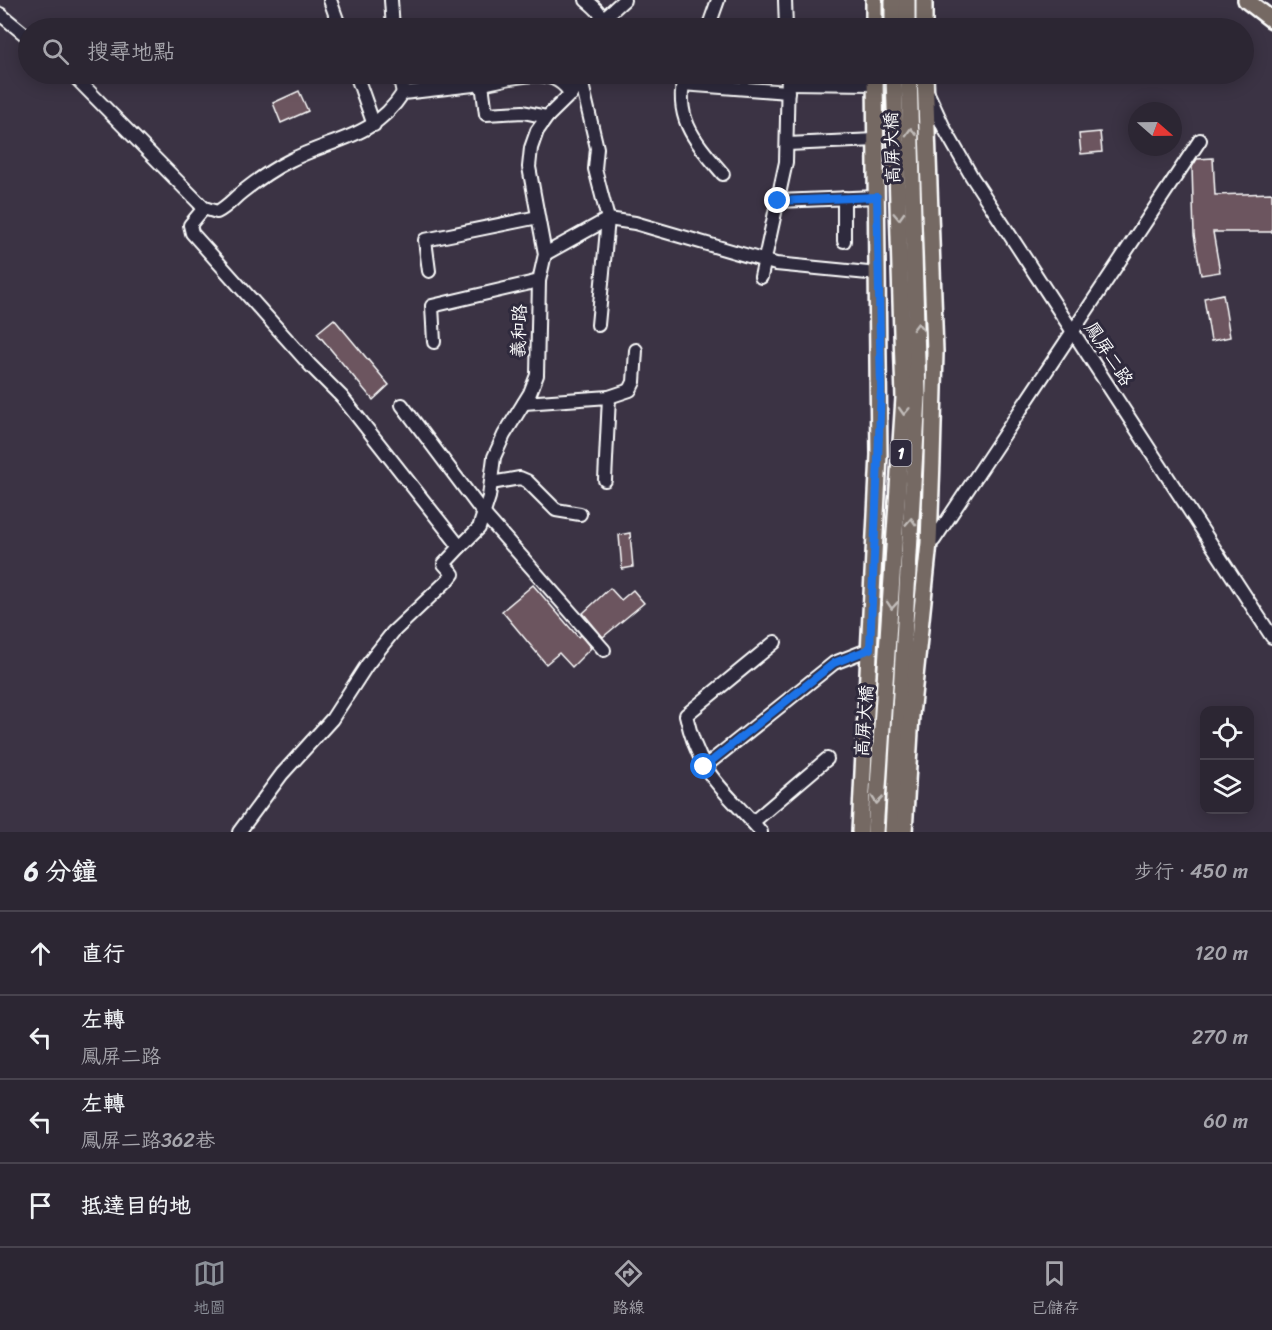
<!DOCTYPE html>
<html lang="zh-TW">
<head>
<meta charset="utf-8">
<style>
  body { margin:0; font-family:Sriracha,"LXGW WenKai TC",sans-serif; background:#38323f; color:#f1f3f6 }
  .controls { position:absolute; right:18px; bottom:18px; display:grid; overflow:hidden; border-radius:12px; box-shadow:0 3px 15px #0003 }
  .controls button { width:54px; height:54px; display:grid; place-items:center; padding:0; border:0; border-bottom:2px solid #48434e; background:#2c2633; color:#f1f3f6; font:30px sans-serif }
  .compass { position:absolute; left:1128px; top:102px; width:54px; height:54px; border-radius:50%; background:#2c2633; box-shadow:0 3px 15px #0003; rotate:110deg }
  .stop { position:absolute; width:18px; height:18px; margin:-14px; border:4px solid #1a73e8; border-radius:50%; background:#fff }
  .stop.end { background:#1a73e8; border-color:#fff; box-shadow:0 2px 6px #0008 }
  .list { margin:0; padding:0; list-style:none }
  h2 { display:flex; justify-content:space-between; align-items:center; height:78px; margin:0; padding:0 24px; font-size:26px }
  h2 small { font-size:20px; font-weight:400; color:#a6a5ac }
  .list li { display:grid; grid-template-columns:39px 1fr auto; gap:18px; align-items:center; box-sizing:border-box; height:84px; padding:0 24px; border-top:2px solid #48434e }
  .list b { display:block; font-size:22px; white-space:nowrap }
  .list p { margin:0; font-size:20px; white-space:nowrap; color:#a6a5ac }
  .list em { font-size:20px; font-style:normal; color:#a6a5ac }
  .icon { flex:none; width:33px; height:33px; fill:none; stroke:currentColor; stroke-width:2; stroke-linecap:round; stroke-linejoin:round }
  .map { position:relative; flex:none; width:1272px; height:832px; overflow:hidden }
  .search { position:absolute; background:#2c2633; box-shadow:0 3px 15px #0003; left:18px; right:18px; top:18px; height:66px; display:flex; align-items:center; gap:15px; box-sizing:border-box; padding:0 21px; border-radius:33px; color:#a6a5ac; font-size:22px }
  .sheet { height:414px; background:#2c2633 }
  nav { display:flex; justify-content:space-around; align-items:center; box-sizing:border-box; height:84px; border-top:2px solid #48434e; background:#2c2633; font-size:16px; color:#a6a5ac }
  nav a { display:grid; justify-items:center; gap:3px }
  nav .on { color:#8c9099 }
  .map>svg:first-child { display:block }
</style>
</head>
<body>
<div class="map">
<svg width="1272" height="832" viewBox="0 0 1272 832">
  <rect width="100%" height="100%" fill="#3b3344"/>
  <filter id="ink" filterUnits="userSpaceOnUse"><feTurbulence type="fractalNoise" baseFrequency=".0167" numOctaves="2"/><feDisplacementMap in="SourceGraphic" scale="12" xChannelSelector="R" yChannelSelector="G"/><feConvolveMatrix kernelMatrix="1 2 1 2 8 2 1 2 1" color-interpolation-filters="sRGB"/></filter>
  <g filter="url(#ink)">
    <g fill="#6c555f" stroke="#fff" stroke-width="1.5">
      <polygon points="299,91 308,111 281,123 273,103"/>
      <polygon points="1100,132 1102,152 1081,154 1079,134"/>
      <polygon points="1213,158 1215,195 1272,193 1272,232 1213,232 1220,272 1201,275 1194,235 1192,167 1197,159"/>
      <polygon points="1223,294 1230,337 1211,341 1204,298"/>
      <polygon points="334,319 389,385 373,400 317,333"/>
      <polygon points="630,533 633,567 622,569 619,535"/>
      <polygon points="533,585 578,637 580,635 591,648 572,667 559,653 546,664 502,611"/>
      <polygon points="610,588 621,600 633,590 644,603 603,637 583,613"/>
    </g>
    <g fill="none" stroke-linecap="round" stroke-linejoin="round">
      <defs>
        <g id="minor">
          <polyline points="330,0 340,28"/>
          <polyline points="391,0 393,28"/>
          <path d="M586,0C597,9 603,14 604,28"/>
          <polyline points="785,0 786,28"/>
          <polyline points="0,14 28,37"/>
          <polyline points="604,18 624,0"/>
          <polyline points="708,28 718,0"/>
          <path d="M72,74L204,208L217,212C228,206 233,199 242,192C256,181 273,169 289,161C333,138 373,139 403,93L482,84L486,114L523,112L547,117"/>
          <polyline points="356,74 374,125"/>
          <polyline points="399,74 403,93"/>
          <path d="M685,74C673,119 696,142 723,174"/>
          <polyline points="788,83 875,84"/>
          <path d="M482,84C511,79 554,62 571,95"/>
          <polyline points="582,84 597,148 595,169 608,219 598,325"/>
          <polyline points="682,84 788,92"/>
          <polyline points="927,91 944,128 972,177 1272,637"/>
          <polyline points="787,144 876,140"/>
          <polyline points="844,198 844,241"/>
          <polyline points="778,201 877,197"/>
          <polyline points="204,208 190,225 192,233 310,365 342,397 460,547 479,528 489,497 494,457 504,435 530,393 537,375 539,281 545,254 529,167 531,148 537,131 547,117 591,74"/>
          <polyline points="545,254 608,219 635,223 776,264 868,273"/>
          <polyline points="429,271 425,240 538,217"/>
          <polyline points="761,277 786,162 788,74"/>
          <polyline points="434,342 432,306 539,281"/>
          <polyline points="524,403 609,397 630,390 634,382 636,350"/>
          <polyline points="402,405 484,514 604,650"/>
          <polyline points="605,480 609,397"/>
          <polyline points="491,483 520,478 527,481 556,510 580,514"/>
          <polyline points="929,543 934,540 1200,140"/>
          <polyline points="704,767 834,663 870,649"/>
          <polyline points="753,822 827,759"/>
          <polyline points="239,832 282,774 332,719 367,665 393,632 450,578 453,574 444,564 460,547"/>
          <path d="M761,832C723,787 700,778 686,715L775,642"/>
        </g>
        <g id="major">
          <polyline points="874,0 874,28"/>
          <polyline points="893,0 893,28"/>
          <polyline points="907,0 907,28"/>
          <polyline points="1246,0 1272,20"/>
          <polyline points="924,28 924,0"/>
          <polyline points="860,832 879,455 875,74"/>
          <polyline points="875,832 904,398 894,74"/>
          <polyline points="893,832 918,397 909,74"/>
          <polyline points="904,832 911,715 929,543 932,460 935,352 925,74"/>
        </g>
      </defs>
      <use href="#minor" stroke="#fff" stroke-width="16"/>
      <use href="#major" stroke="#fff" stroke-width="20"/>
      <use href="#minor" stroke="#2f2a3d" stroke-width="12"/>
      <use href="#major" stroke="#756964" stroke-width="15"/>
    </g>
    <defs><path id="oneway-chevron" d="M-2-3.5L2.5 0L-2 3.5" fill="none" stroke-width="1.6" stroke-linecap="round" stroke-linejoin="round" transform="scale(1.5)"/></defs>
    <g stroke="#c1bcb9">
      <use href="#oneway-chevron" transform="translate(911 132) rotate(-92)"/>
      <use href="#oneway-chevron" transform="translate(899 216) rotate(88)"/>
      <use href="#oneway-chevron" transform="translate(918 327) rotate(-91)"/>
      <use href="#oneway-chevron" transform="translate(904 411) rotate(93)"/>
      <use href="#oneway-chevron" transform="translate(911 522) rotate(-87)"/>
      <use href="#oneway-chevron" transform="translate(892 605) rotate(94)"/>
      <use href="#oneway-chevron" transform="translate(877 800) rotate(95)"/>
    </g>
  </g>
  <g fill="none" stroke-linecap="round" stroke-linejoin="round" filter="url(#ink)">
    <polyline stroke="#1a73e8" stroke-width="8" points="704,767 834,663 870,649 881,389 877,197 778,201"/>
  </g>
  <g text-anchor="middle" stroke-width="6" stroke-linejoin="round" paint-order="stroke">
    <rect fill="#2f2a3d" stroke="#c1bfc5" stroke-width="1.5" x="890.5" y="440" width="21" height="26" rx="4.5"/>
    <g font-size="16" font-weight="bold" fill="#fff">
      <text x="901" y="459">1</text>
    </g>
    <g font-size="18" fill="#fff" stroke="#2f2a3d">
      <text transform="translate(892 148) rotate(-92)" y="6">高屏大橋</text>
      <text transform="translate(519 331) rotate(-88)" y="6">義和路</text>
      <text transform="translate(1109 354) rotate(57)" y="6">鳳屏二路</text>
      <text transform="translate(864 721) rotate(-86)" y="6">高屏大橋</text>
    </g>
  </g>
</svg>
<div class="controls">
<button><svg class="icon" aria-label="locate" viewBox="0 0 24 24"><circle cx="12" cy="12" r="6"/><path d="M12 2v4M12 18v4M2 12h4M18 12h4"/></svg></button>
<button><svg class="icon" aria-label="layers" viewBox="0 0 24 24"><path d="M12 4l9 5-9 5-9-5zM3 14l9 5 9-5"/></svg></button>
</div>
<svg class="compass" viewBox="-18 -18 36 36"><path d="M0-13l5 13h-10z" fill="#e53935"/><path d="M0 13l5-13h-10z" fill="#a6a5ac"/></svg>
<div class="stop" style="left:704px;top:767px"></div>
<div class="stop end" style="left:778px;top:201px"></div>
<div class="search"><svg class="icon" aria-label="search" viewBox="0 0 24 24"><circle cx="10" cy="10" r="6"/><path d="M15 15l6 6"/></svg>搜尋地點</div>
</div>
<section class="sheet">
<h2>6 分鐘<small>步行 · 450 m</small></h2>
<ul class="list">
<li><svg class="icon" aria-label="ahead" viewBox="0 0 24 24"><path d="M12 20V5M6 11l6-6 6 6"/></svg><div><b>直行</b></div><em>120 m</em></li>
<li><svg class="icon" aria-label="left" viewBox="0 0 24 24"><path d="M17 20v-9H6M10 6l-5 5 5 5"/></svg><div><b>左轉</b><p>鳳屏二路</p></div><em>270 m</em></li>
<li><svg class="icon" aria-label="left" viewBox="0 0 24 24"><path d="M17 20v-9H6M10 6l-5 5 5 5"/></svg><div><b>左轉</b><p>鳳屏二路362巷</p></div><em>60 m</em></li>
<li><svg class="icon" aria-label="arrive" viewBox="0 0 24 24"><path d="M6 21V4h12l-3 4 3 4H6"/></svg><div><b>抵達目的地</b></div></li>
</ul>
</section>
<nav>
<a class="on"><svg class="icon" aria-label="map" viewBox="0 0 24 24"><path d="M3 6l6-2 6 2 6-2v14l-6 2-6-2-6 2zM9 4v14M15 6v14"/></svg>地圖</a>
<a><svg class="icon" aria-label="directions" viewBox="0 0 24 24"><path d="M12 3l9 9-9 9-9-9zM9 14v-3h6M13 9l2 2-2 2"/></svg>路線</a>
<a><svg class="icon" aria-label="saved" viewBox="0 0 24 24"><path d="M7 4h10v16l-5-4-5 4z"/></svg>已儲存</a>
</nav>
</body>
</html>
